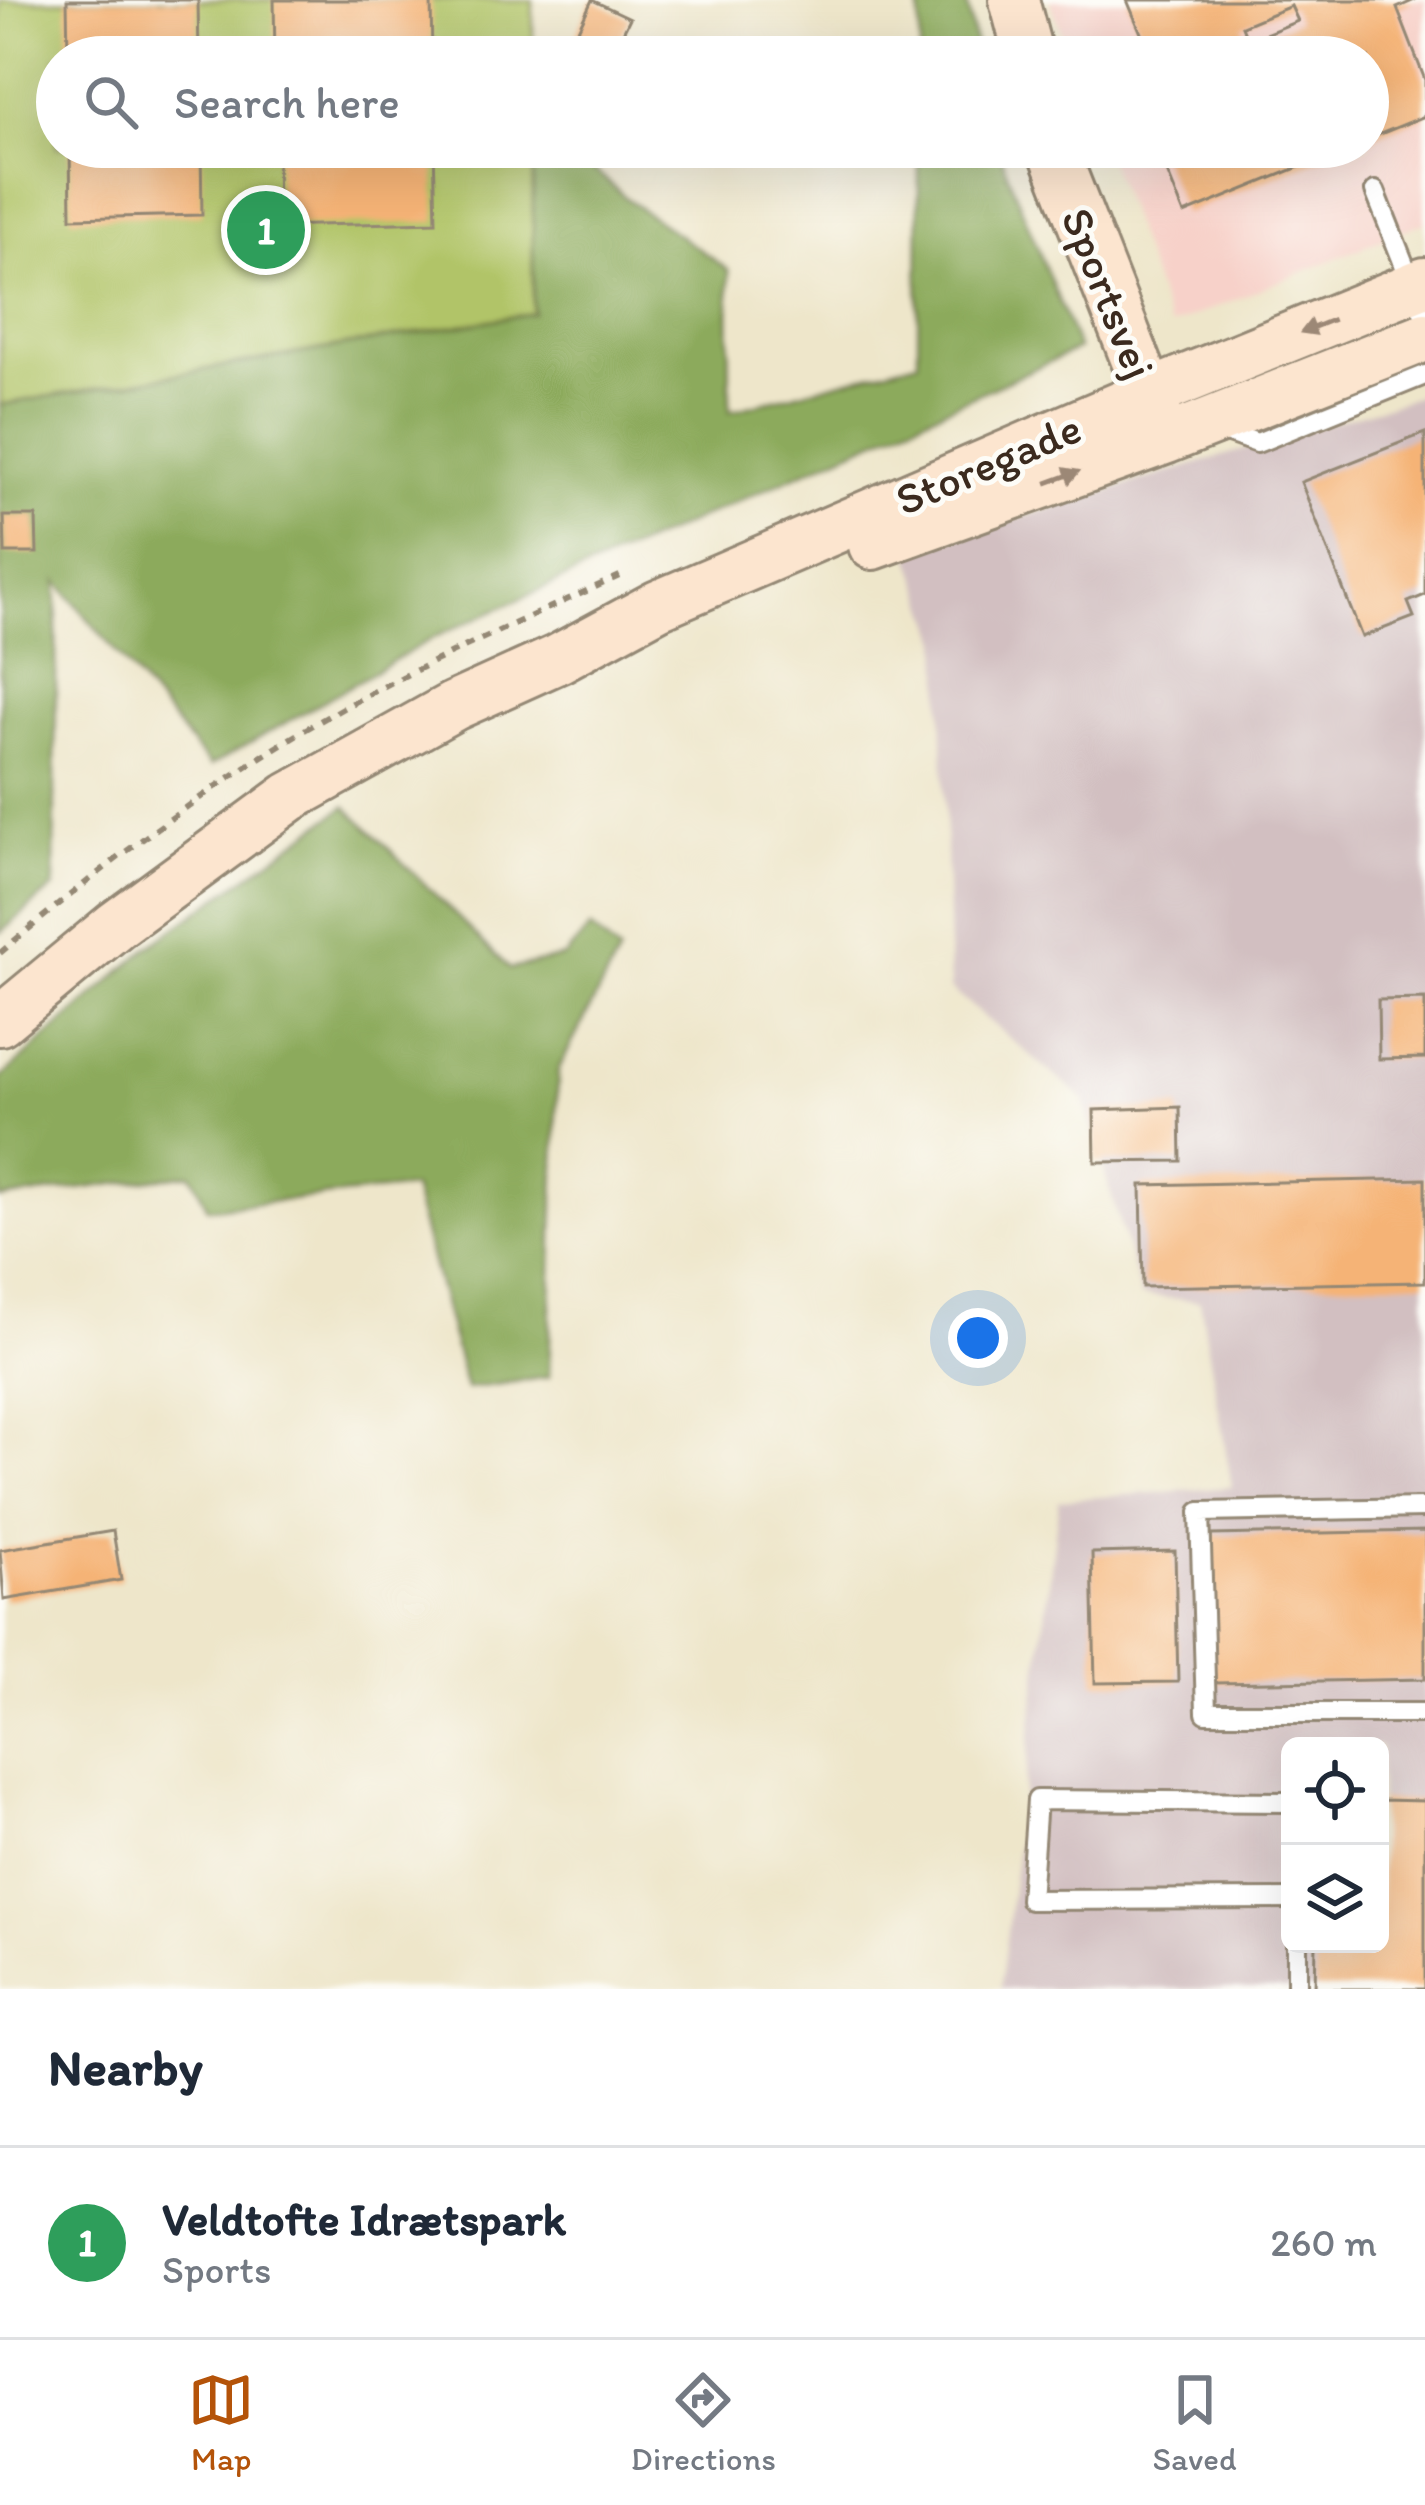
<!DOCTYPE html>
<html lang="en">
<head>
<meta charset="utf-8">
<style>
  body { margin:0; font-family:Itim,sans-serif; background:#f2f2f3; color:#1f2937 }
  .controls { position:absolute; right:36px; bottom:36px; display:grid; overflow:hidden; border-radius:18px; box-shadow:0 12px 48px #0002 }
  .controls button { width:108px; height:108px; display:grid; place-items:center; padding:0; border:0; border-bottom:3px solid #e0e1e3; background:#fff; color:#1f2937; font:60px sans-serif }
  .you { position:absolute; left:978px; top:1338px; width:42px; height:42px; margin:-30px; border:9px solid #fff; border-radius:50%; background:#1a73e8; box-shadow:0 0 0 18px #1a73e833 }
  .badge { display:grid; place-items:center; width:78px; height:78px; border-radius:50%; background:#b45309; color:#fff; font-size:39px; font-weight:700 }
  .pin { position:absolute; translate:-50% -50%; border:6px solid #fff; box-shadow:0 3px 12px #0006 }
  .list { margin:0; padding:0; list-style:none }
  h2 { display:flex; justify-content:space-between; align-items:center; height:156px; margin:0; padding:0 48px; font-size:51px }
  h2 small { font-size:39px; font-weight:400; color:#747a83 }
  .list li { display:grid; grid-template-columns:78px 1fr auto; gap:36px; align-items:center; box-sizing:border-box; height:192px; padding:0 48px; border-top:3px solid #e0e1e3 }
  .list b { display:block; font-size:45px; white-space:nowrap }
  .list p { margin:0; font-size:39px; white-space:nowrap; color:#747a83 }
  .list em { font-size:39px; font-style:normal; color:#747a83 }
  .icon { flex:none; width:66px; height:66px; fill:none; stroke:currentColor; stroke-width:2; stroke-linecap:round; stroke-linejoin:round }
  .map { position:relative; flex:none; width:1425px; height:1989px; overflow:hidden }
  .search { position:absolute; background:#fff; box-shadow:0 12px 48px #0002; left:36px; right:36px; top:36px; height:132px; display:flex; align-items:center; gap:30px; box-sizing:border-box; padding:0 42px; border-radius:66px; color:#747a83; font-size:45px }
  .sheet { height:348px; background:#fff }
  nav { display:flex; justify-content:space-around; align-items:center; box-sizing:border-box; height:168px; border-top:3px solid #e0e1e3; background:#fff; font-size:33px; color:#747a83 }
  nav a { display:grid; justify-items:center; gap:6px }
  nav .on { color:#b45309 }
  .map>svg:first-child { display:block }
</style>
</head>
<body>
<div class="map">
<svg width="1425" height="1989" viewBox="0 0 1425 1989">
  <rect width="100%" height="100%" fill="#fdfcf7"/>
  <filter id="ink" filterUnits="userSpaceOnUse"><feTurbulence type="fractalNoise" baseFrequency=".00833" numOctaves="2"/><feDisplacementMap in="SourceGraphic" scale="24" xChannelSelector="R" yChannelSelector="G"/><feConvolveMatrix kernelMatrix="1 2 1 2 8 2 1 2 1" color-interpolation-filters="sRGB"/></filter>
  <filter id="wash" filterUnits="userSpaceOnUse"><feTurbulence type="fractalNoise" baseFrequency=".004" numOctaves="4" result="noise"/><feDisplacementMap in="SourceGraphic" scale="48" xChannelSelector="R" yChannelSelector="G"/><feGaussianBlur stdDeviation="2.7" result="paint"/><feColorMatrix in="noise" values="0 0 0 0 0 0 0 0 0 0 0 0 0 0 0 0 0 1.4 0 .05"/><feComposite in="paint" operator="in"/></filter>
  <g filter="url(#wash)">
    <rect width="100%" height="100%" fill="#eee6ca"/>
    <polygon fill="#f7d1c9" points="1050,0 1425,0 1425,222 1170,326 1104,147 1368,147 1368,57 1071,57"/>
    <path fill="#d2bfc1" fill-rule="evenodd" d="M1425,394V1989H1000L1059,1500L1232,1487L1200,1301L1141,1296L1083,1099L950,989L940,641L909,552ZM1290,1746H1380V1944H1290Z"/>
    <polygon fill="#b1c467" stroke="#767742" stroke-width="3" points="0,0 533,0 533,57 57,57 57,147 533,147 533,313 0,405"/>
    <g fill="#8caa5c" stroke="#646a3d" stroke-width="3">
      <polygon points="920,0 966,0 978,57 920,57"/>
      <polygon points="533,147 568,147 631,202 729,270 730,411 918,361 919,147 997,147 1078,349 435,637 210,766 57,581 54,887 0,933 0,405 533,313"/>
      <polygon points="346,806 510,969 564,957 590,928 619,953 558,1070 549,1377 466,1389 412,1188 208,1208 191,1174 0,1199 0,1079 150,946"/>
    </g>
    <g id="blocks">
      <g fill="#f5b376" fill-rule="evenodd">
        <polygon points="67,0 198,0 199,57 68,57"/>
        <polygon points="274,0 431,0 432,57 275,57"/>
        <polygon points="592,0 630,18 611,57 565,57"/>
        <path d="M1127,0H1415L1397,8L1425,80V116L1368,139V57H1151ZM1291,6L1298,21L1248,41L1242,26Z"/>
        <polygon points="70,147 201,147 202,215 71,218"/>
        <polygon points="277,147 434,147 436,222 278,226"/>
        <polygon points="1157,147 1348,147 1184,214"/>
        <polygon points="1425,433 1425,595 1408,602 1414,617 1362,637 1301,482"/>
        <polygon points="4,516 36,516 37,553 5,553"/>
        <polygon points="1425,999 1425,1058 1379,1059 1378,1000"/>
        <polygon points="1180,1107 1181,1161 1095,1162 1094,1110"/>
        <polygon points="1425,1179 1425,1282 1143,1287 1141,1185"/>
        <polygon points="113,1531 121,1580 4,1600 0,1550"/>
        <polygon points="1425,1531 1425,1679 1214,1683 1211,1535"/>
        <polygon points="1175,1551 1178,1682 1095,1683 1092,1553"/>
        <polygon points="1380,1800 1425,1801 1425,1989 1315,1989 1316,1944 1380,1944"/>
      </g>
    </g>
  </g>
  <g filter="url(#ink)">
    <use href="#blocks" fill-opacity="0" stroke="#948874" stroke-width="3"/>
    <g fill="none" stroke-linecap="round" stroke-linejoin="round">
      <defs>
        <g id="lane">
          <polyline points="1375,191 1425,317"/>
          <polyline points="1217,429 1257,443 1425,375"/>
          <polyline points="1425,1508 1200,1512 1206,1713 1425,1713"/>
          <polyline points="1290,1802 1037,1800 1030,1900 1290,1899"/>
          <polyline points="1297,1989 1297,1944"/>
        </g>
        <g id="secondary">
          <polyline points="1014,0 1029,57"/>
          <polyline points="1052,147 1161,424"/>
          <polyline points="873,545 1167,439 1425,337"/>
          <polyline points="0,1021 116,925 290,797 454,706 558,659 658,605 1149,394 1425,282"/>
        </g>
      </defs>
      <use href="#lane" stroke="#948874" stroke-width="24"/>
      <use href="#secondary" stroke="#948874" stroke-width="54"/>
      <path stroke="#948874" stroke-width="6" stroke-dasharray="9 9" stroke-linecap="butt" d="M0,953C81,884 167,818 256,760C371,685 499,631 624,574"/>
      <use href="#lane" stroke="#fff" stroke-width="18"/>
      <use href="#secondary" stroke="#fce5cf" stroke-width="48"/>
    </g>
    <defs><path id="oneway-solid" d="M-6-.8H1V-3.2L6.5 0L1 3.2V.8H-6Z" transform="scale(3)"/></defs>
    <g fill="#9c8876">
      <use href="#oneway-solid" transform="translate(1317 326) rotate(158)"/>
      <use href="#oneway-solid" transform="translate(1063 477) rotate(-20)"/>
    </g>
  </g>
  <g text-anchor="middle" stroke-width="10" stroke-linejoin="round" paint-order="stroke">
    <g font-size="45" fill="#3b2a1e" stroke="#fdfcf7">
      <text transform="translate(1109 293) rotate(68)" y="16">Sportsvej</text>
      <text transform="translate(988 463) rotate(-23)" y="16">Storegade</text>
    </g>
  </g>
</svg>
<div class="controls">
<button><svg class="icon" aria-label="locate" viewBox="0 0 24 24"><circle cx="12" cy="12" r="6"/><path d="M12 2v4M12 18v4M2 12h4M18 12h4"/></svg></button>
<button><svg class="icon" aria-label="layers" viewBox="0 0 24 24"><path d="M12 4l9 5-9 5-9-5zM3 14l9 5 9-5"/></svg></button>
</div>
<div class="you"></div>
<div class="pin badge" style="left:266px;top:230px;background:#2e9e5b">1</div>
<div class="search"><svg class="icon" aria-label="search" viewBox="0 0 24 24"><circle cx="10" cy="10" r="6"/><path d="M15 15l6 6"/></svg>Search here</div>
</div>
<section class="sheet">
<h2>Nearby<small></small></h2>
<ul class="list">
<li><span class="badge" style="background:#2e9e5b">1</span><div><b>Veldtofte Idrætspark</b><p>Sports</p></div><em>260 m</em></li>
</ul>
</section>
<nav>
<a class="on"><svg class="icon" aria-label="map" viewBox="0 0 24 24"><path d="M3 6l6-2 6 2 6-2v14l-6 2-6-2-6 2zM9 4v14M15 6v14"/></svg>Map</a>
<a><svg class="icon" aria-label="directions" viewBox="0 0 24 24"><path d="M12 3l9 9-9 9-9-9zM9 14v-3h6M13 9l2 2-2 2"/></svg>Directions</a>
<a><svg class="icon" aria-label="saved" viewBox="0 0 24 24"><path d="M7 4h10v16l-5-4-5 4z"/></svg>Saved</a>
</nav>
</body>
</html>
